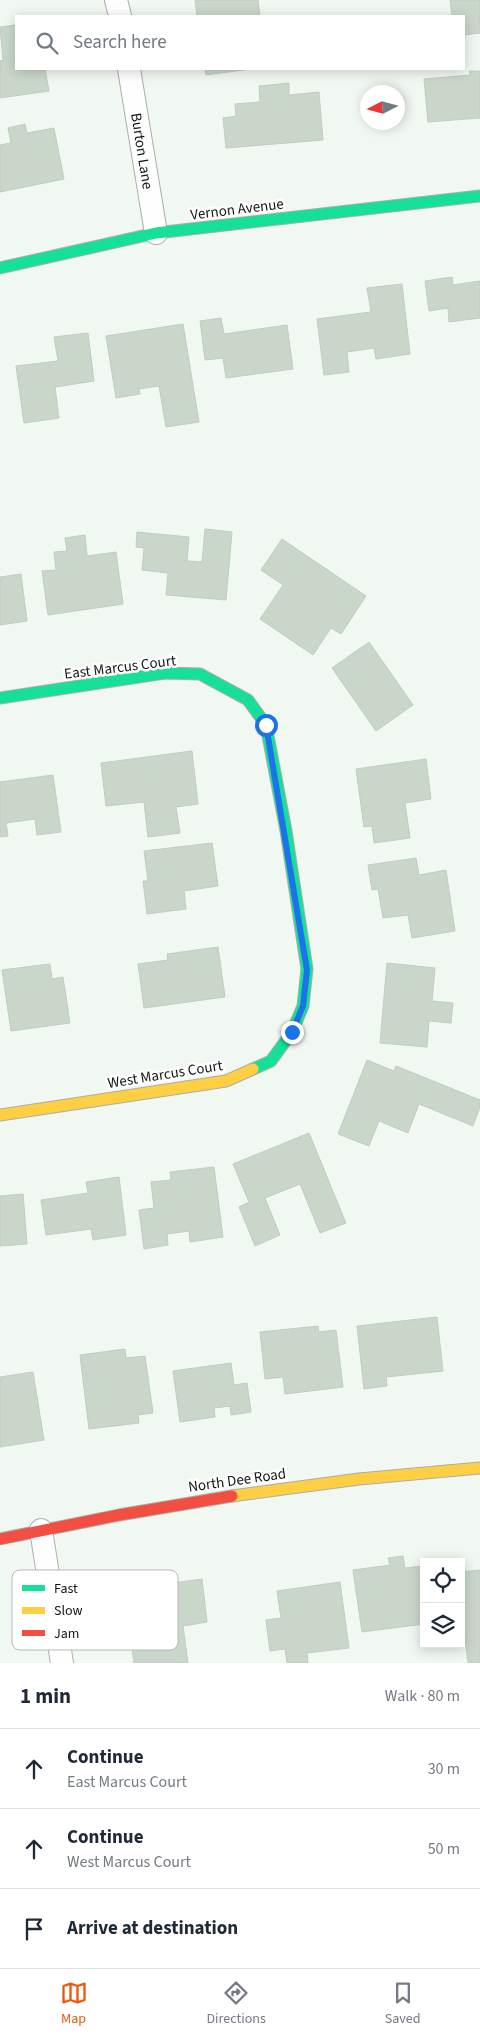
<!DOCTYPE html>
<html lang="en">
<head>
<meta charset="utf-8">
<style>
  body { margin:0; font-family:"Source Sans 3",sans-serif; background:#f2f2f3; color:#1f2937 }
  .controls { position:absolute; right:15px; bottom:15px; display:grid; overflow:hidden; border-radius:0px; box-shadow:0 2px 12px #0003 }
  .controls button { width:45px; height:45px; display:grid; place-items:center; padding:0; border:0; border-bottom:1px solid #e0e1e3; background:#fff; color:#1f2937; font:25px sans-serif }
  .compass { position:absolute; left:360px; top:85px; width:45px; height:45px; border-radius:50%; background:#fff; box-shadow:0 2px 12px #0003; rotate:264deg }
  .stop { position:absolute; width:15px; height:15px; margin:-11px; border:4px solid #1a73e8; border-radius:50%; background:#fff }
  .stop.end { background:#1a73e8; border-color:#fff; box-shadow:0 1px 5px #0008 }
  .list { margin:0; padding:0; list-style:none }
  h2 { display:flex; justify-content:space-between; align-items:center; height:65px; margin:0; padding:0 20px; font-size:21px }
  h2 small { font-size:16px; font-weight:400; color:#747a83 }
  .list li { display:grid; grid-template-columns:32px 1fr auto; gap:15px; align-items:center; box-sizing:border-box; height:80px; padding:0 20px; border-top:1px solid #e0e1e3 }
  .list b { display:block; font-size:19px; white-space:nowrap }
  .list p { margin:0; font-size:16px; white-space:nowrap; color:#747a83 }
  .list em { font-size:16px; font-style:normal; color:#747a83 }
  .icon { flex:none; width:28px; height:28px; fill:none; stroke:currentColor; stroke-width:2; stroke-linecap:round; stroke-linejoin:round }
  .map { position:relative; flex:none; width:480px; height:1663px; overflow:hidden }
  .search { position:absolute; background:#fff; box-shadow:0 2px 12px #0003; left:15px; right:15px; top:15px; height:55px; display:flex; align-items:center; gap:12px; box-sizing:border-box; padding:0 18px; border-radius:0px; color:#747a83; font-size:19px }
  .sheet { height:305px; background:#fff }
  nav { display:flex; justify-content:space-around; align-items:center; box-sizing:border-box; height:70px; border-top:1px solid #e0e1e3; background:#fff; font-size:14px; color:#747a83 }
  nav a { display:grid; justify-items:center; gap:2px }
  nav .on { color:#ea580c }
  .map>svg:first-child { display:block }
</style>
</head>
<body>
<div class="map">
<svg width="480" height="1663" viewBox="0 0 480 1663">
  <rect width="100%" height="100%" fill="#f1f7f1"/>
  <g fill="#c9d7ca" stroke="#c4c9c4">
    <polygon points="195,0 258,0 260,16 197,16"/>
    <polygon points="450,0 480,0 480,33 464,35 464,16 452,16"/>
    <polygon points="16,25 16,69 45,69 49,91 0,98 0,61 3,60 0,27"/>
    <polygon points="205,69 250,69 206,75"/>
    <polygon points="469,71 480,71 480,118 428,122 424,79 470,75"/>
    <polygon points="289,83 289,95 319,92 323,140 226,148 223,118 236,116 235,104 260,102 259,86"/>
    <polygon points="25,124 27,133 54,128 64,179 0,192 0,145 11,143 8,128"/>
    <polygon points="452,277 453,285 480,281 480,318 449,322 448,308 429,311 425,281"/>
    <polygon points="402,284 410,354 376,359 374,348 347,352 349,372 324,375 317,319 371,312 367,288"/>
    <polygon points="221,318 224,334 287,325 293,369 226,378 223,358 205,360 200,321"/>
    <polygon points="183,324 199,422 166,427 159,386 139,389 140,394 116,398 106,336"/>
    <polygon points="88,333 94,381 55,387 59,418 24,423 16,366 58,361 54,337"/>
    <polygon points="205,529 232,532 226,600 166,595 168,573 142,570 144,548 136,547 137,532 189,537 187,561 202,562"/>
    <polygon points="85,535 87,556 116,552 123,604 48,615 42,571 56,570 54,552 67,551 65,538"/>
    <polygon points="282,539 366,596 341,634 331,628 313,655 260,619 283,585 261,570"/>
    <polygon points="21,574 27,621 0,625 0,577"/>
    <polygon points="369,642 413,705 376,731 332,668"/>
    <polygon points="192,751 198,804 176,807 180,833 148,837 144,802 106,806 101,763"/>
    <polygon points="426,759 431,799 405,803 410,838 374,843 372,826 364,827 356,769"/>
    <polygon points="53,775 61,832 37,835 35,819 6,823 8,836 0,837 0,782"/>
    <polygon points="212,843 218,886 184,891 186,909 147,914 143,881 148,881 144,851"/>
    <polygon points="416,858 419,875 446,870 455,931 412,938 408,915 383,918 378,889 372,890 368,865"/>
    <polygon points="218,947 225,997 144,1008 138,964 168,960 167,954"/>
    <polygon points="387,963 435,968 432,1001 453,1003 451,1023 429,1021 427,1047 380,1043"/>
    <polygon points="50,964 52,979 63,977 70,1023 11,1031 2,970"/>
    <polygon points="367,1060 394,1071 396,1066 480,1100 480,1107 473,1126 419,1104 408,1133 379,1121 369,1146 338,1134"/>
    <polygon points="309,1133 346,1223 320,1233 300,1184 265,1198 280,1235 255,1246 239,1207 249,1202 233,1164"/>
    <polygon points="214,1167 223,1237 190,1242 189,1231 167,1234 168,1245 144,1249 139,1210 154,1208 151,1182 171,1180 170,1172"/>
    <polygon points="119,1177 126,1235 93,1240 91,1229 46,1235 41,1200 88,1193 86,1182"/>
    <polygon points="23,1194 27,1244 0,1246 0,1196"/>
    <polygon points="437,1317 443,1371 386,1377 387,1386 364,1389 357,1326"/>
    <polygon points="318,1326 319,1332 336,1330 343,1387 285,1394 283,1377 265,1379 260,1332"/>
    <polygon points="125,1349 126,1358 145,1356 153,1413 138,1415 139,1423 89,1429 80,1355"/>
    <polygon points="231,1363 234,1385 247,1383 251,1412 231,1415 230,1406 214,1408 215,1417 180,1422 173,1371"/>
    <polygon points="33,1372 44,1440 0,1447 0,1377"/>
    <polygon points="403,1556 405,1568 424,1566 424,1624 362,1632 353,1570 390,1565 388,1558"/>
    <polygon points="480,1570 480,1663 468,1663 461,1607 461,1572"/>
    <polygon points="202,1579 207,1622 183,1626 188,1663 134,1663 124,1590"/>
    <polygon points="340,1582 349,1648 307,1653 308,1663 287,1663 285,1649 270,1651 266,1620 281,1618 277,1591"/>
  </g>
  <g fill="none" stroke-linecap="round" stroke-linejoin="round">
    <defs>
      <g id="street">
        <polyline points="116,0 120,16"/>
        <polyline points="129,69 156,233"/>
        <polyline points="41,1530 62,1663"/>
      </g>
      <g id="fast">
        <polyline points="0,268 156,233 480,196"/>
        <polyline points="0,698 165,673 200,674 248,700 266,725 286,831 307,969 303,1006 292,1032 271,1061 253,1069"/>
      </g>
      <g id="slow">
        <polyline points="0,1115 226,1081 253,1069"/>
        <polyline points="232,1496 359,1479 480,1468"/>
      </g>
      <polyline id="jam" points="0,1539 119,1515 232,1496"/>
    </defs>
    <use href="#street" stroke="#aaaeaa" stroke-width="24"/>
    <use href="#fast" stroke="#aaaeaa" stroke-width="13"/>
    <use href="#slow" stroke="#aaaeaa" stroke-width="13"/>
    <use href="#jam" stroke="#aaaeaa" stroke-width="13"/>
    <use href="#street" stroke="#fdfefd" stroke-width="22"/>
    <use href="#fast" stroke="#16e098" stroke-width="11"/>
    <use href="#slow" stroke="#ffcf43" stroke-width="11"/>
    <use href="#jam" stroke="#f24e42" stroke-width="11"/>
  </g>
  <g fill="none" stroke-linecap="round" stroke-linejoin="round">
    <polyline stroke="#1a73e8" stroke-width="6" points="266,725 307,970 303,1006 292,1032"/>
  </g>
  <g text-anchor="middle" stroke-width="5" stroke-linejoin="round" paint-order="stroke">
    <g font-size="15" fill="#131714" stroke="#fff">
      <text transform="translate(142 151) rotate(81)" y="5">Burton Lane</text>
      <text transform="translate(237 209) rotate(-7)" y="5">Vernon Avenue</text>
      <text transform="translate(120 667) rotate(-7)" y="5">East Marcus Court</text>
      <text transform="translate(165 1074) rotate(-9)" y="5">West Marcus Court</text>
      <text transform="translate(237 1480) rotate(-8)" y="5">North Dee Road</text>
    </g>
  </g>
  <rect x="12" y="1570" width="166" height="80" rx="8" fill="#fff" stroke="#b8b9b8" stroke-width="1"/>
  <rect x="22" y="1585" width="23" height="6" fill="#16e098"/>
  <rect x="22" y="1607" width="23" height="7" fill="#ffcf43"/>
  <rect x="22" y="1630" width="23" height="6" fill="#f24e42"/>
  <g font-size="14" fill="#131714">
    <text x="54" y="1593">Fast</text>
    <text x="54" y="1615">Slow</text>
    <text x="54" y="1638">Jam</text>
  </g>
</svg>
<div class="controls">
<button><svg class="icon" aria-label="locate" viewBox="0 0 24 24"><circle cx="12" cy="12" r="6"/><path d="M12 2v4M12 18v4M2 12h4M18 12h4"/></svg></button>
<button><svg class="icon" aria-label="layers" viewBox="0 0 24 24"><path d="M12 4l9 5-9 5-9-5zM3 14l9 5 9-5"/></svg></button>
</div>
<svg class="compass" viewBox="-18 -18 36 36"><path d="M0-13l5 13h-10z" fill="#e53935"/><path d="M0 13l5-13h-10z" fill="#747a83"/></svg>
<div class="stop" style="left:266px;top:725px"></div>
<div class="stop end" style="left:292px;top:1032px"></div>
<div class="search"><svg class="icon" aria-label="search" viewBox="0 0 24 24"><circle cx="10" cy="10" r="6"/><path d="M15 15l6 6"/></svg>Search here</div>
</div>
<section class="sheet">
<h2>1 min<small>Walk · 80 m</small></h2>
<ul class="list">
<li><svg class="icon" aria-label="ahead" viewBox="0 0 24 24"><path d="M12 20V5M6 11l6-6 6 6"/></svg><div><b>Continue</b><p>East Marcus Court</p></div><em>30 m</em></li>
<li><svg class="icon" aria-label="ahead" viewBox="0 0 24 24"><path d="M12 20V5M6 11l6-6 6 6"/></svg><div><b>Continue</b><p>West Marcus Court</p></div><em>50 m</em></li>
<li><svg class="icon" aria-label="arrive" viewBox="0 0 24 24"><path d="M6 21V4h12l-3 4 3 4H6"/></svg><div><b>Arrive at destination</b></div></li>
</ul>
</section>
<nav>
<a class="on"><svg class="icon" aria-label="map" viewBox="0 0 24 24"><path d="M3 6l6-2 6 2 6-2v14l-6 2-6-2-6 2zM9 4v14M15 6v14"/></svg>Map</a>
<a><svg class="icon" aria-label="directions" viewBox="0 0 24 24"><path d="M12 3l9 9-9 9-9-9zM9 14v-3h6M13 9l2 2-2 2"/></svg>Directions</a>
<a><svg class="icon" aria-label="saved" viewBox="0 0 24 24"><path d="M7 4h10v16l-5-4-5 4z"/></svg>Saved</a>
</nav>
</body>
</html>
